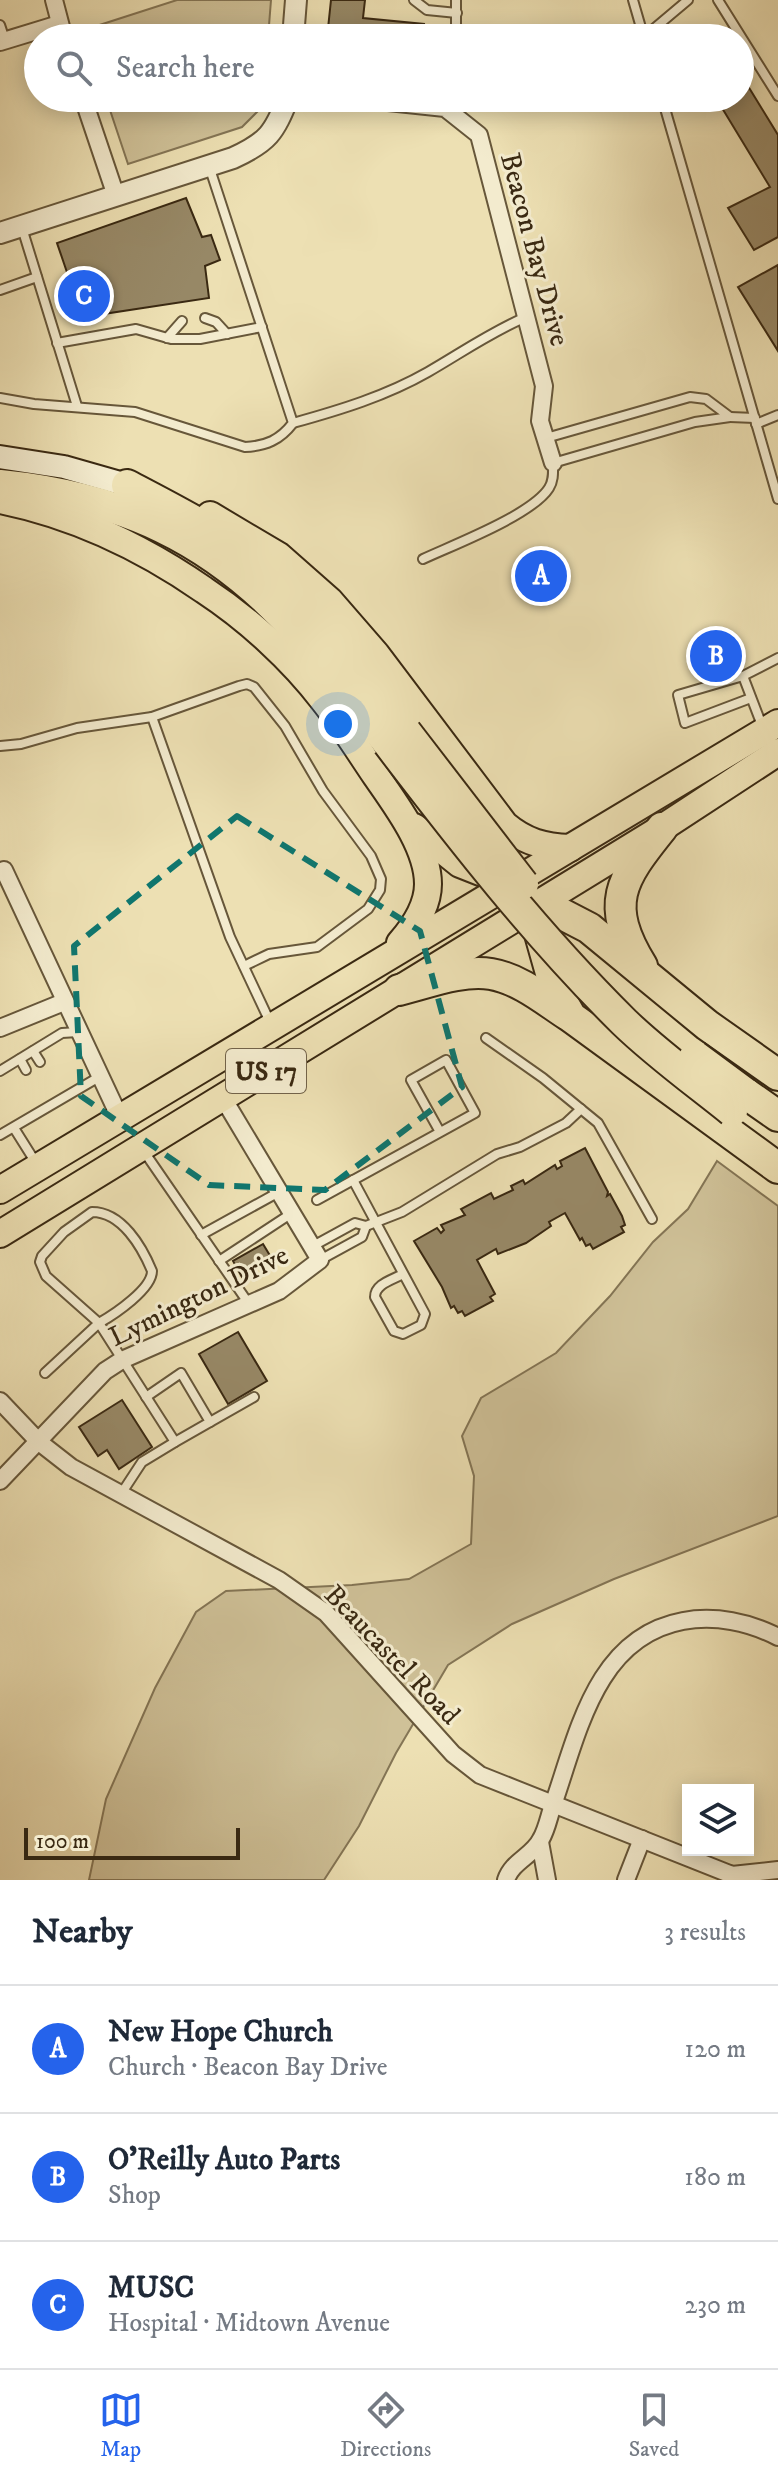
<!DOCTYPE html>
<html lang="en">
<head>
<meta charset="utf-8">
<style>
  body { margin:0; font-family:"IM FELL DW Pica",serif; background:#f6f6f7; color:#1f2937 }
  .controls { position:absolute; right:24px; bottom:24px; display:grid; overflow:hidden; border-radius:0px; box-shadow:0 4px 20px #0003 }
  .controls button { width:72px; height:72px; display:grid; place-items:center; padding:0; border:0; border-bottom:2px solid #e0e1e3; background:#fff; color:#1f2937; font:40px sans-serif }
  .scale { position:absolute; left:24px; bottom:20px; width:216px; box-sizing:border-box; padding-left:8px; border:4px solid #3a2912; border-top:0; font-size:22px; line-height:28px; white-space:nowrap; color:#3a2912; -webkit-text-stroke:6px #f3ebce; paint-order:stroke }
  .you { position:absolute; left:338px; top:724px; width:28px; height:28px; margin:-20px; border:6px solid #fff; border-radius:50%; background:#1a73e8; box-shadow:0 0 0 12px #1a73e833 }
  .badge { display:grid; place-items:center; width:52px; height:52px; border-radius:50%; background:#2563eb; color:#fff; font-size:26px; font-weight:700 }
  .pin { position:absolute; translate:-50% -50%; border:4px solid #fff; box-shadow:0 2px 8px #0006 }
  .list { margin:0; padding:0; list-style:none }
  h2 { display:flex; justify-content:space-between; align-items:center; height:104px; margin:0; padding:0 32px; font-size:34px }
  h2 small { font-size:26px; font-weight:400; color:#747a83 }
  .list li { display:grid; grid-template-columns:52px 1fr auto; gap:24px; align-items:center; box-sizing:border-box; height:128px; padding:0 32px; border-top:2px solid #e0e1e3 }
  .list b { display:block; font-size:30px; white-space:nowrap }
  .list p { margin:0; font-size:26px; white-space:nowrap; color:#747a83 }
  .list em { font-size:26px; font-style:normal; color:#747a83 }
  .icon { flex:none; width:44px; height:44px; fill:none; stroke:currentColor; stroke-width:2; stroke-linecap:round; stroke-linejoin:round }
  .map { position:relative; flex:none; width:778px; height:1880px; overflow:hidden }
  .search { position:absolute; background:#fff; box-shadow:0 4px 20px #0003; left:24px; right:24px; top:24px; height:88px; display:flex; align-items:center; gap:20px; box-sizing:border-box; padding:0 28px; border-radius:44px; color:#747a83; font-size:30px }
  .sheet { height:488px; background:#fff }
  nav { display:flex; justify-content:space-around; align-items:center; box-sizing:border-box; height:112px; border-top:2px solid #e0e1e3; background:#fff; font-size:22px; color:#747a83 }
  nav a { display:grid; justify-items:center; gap:4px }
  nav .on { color:#2563eb }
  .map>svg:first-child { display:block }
</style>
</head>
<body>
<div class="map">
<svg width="778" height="1880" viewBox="0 0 778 1880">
  <rect width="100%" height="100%" fill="#ede0b3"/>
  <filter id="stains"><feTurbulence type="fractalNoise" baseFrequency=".0025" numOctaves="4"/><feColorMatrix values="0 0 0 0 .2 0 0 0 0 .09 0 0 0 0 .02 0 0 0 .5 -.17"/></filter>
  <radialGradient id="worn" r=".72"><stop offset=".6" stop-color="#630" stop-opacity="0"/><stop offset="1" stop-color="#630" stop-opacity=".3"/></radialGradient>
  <g fill="#cfc198" stroke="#847555" stroke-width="2">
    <polygon points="177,0 271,0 268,38 86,38 84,30"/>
    <polygon points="106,98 262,98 260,109 242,127 128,164"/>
    <polygon points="717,1161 778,1206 778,1516 614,1579 512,1624 448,1665 396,1753 359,1826 324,1880 89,1880 106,1799 155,1688 196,1612 226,1591 352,1585 409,1579 471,1544 474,1476 462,1436 481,1398 556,1353 610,1296 653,1242 688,1209"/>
  </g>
  <g fill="#978866" stroke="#3a2912" stroke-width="2">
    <polygon points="331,0 365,0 363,18 424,24 423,38 327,38"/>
    <polygon points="740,73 778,135 778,237 754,250 728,208 770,187 716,98 740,98"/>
    <polygon points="186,198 202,237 211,235 220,260 205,266 209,298 90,316 87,303 65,310 58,288 71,284 57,243"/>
    <polygon points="778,265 778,351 738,287"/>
    <polygon points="585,1148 608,1192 607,1196 610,1194 622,1216 625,1225 621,1227 624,1232 593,1249 590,1244 586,1246 582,1238 580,1240 565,1213 549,1222 551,1226 526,1243 498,1254 496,1249 477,1260 495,1294 490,1297 493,1301 465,1316 462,1311 458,1313 454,1306 451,1308 442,1287 414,1241 437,1228 441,1233 444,1230 441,1225 465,1215 461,1209 491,1193 494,1199 513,1190 511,1186 523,1180 525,1184 555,1165 557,1169 562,1166 560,1161"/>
    <polygon points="263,1244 272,1259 242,1277 233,1261"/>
    <polygon points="238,1332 267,1381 228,1404 199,1354"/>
    <polygon points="122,1400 152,1447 119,1469 107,1450 98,1456 79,1427"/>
  </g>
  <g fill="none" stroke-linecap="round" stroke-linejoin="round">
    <defs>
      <g id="service">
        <polyline points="414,0 427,10 457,13"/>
        <polyline points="633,0 644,38"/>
        <polyline points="718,0 778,96"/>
        <polyline points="0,25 5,40"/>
        <polyline points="644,37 688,0"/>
        <polyline points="456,38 456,0"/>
        <polyline points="662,98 778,499"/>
        <polyline points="22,228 77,406"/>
        <polyline points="0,290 37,277"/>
        <polyline points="205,318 216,322 227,334"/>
        <polyline points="167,338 182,321"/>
        <polyline points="57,343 136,329 171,339 200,339 262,327"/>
        <path d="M0,398L34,404L135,412L245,447C266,446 280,440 293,423L209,166"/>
        <polyline points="730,417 755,418"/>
        <path d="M293,423C340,410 386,396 428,372C461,353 491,332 526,317"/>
        <polyline points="756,424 778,415"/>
        <path d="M423,559C453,545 532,515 549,488C554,480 553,472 553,463L695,422L730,417L706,399L690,397L546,438"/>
        <polyline points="743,676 678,695 685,723 751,698"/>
        <polyline points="152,717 230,937 270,1022"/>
        <polyline points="763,728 743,676 778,658"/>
        <polyline points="0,746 21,744 77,728 152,717 239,686 247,684 254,687 285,726 323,791 371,856 381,879 380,890 368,909 317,947 269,954 244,966"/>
        <polyline points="486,1038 543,1078 598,1123 652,1219"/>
        <polyline points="33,1051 40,1062"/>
        <polyline points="20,1059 26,1070"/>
        <polyline points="0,1071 62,1033 78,1032"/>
        <polyline points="14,1128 36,1163"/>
        <polyline points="0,1135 99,1077"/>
        <polyline points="143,1150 249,1304"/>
        <path d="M353,1180L425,1314L421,1325L403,1334L394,1331L375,1297C375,1284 392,1280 403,1274"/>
        <polyline points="317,1200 475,1113 446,1060 411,1080 440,1132"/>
        <path d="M92,1212C122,1212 142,1247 152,1271C152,1289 115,1314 99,1323L46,1276L40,1262L42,1256L64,1232Z"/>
        <polyline points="366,1226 402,1212 497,1154 520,1147 566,1123 581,1109"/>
        <polyline points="201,1235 279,1192"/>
        <polyline points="313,1246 355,1223 366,1226 362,1237 320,1260"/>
        <polyline points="219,1261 292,1213"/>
        <polyline points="45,1373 99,1323 175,1442 142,1462 121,1494"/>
        <polyline points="146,1397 181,1373 210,1422 175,1442"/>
        <polyline points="210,1422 254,1397"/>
      </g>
      <g id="minor">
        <polyline points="54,0 64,38"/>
        <polyline points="0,42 59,24"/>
        <polyline points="83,98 116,196"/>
        <polyline points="350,98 445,108 479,135 544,386 540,421 553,463"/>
        <polyline points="4,870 120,1118"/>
        <polyline points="0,1028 64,1002"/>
        <polyline points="0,1401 39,1442 71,1467 279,1580 326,1613 453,1754 480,1775 732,1875 778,1870"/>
        <polyline points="0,1481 105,1371 122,1360 279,1291 320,1260 223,1098"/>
        <polyline points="540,1842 547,1880"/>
        <path d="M506,1880C512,1861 533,1856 541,1839C547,1829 549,1816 553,1805C578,1733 596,1637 683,1621C715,1615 749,1622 778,1637"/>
        <polyline points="626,1880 642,1839"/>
      </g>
      <g id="tertiary">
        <polyline points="293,38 296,0"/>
        <path d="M0,233L233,158C268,142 274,133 288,98"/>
      </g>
      <polyline id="secondary" points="0,457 64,467 127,485"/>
      <g id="trunk">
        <path d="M0,500C75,515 142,547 204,590C248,619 292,659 324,701C343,725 359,751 376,776C396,805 428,847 428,884C428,907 414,927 400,943"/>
        <path d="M210,515L279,556L330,601L376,654L505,825C525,842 544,847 570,848"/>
        <polyline points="414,827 460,864 498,879"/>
        <polyline points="0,1190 778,723"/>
        <polyline points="0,1234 662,828 778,752"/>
      </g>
      <g id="motorway">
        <path d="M0,485C122,497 212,538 295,629C329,664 357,705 388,743"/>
        <path d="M127,485C180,513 235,540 279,580C328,624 366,680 406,732"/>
        <polyline points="531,906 562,914 589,928 707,1025 778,1075"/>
        <polyline points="538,927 556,991 571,1017 778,1168"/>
        <path d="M642,966C604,904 620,880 662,828"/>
        <path d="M399,990C427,983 463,969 491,974C520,979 545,1000 568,1015"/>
        <polyline points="745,1093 778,1116"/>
      </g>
    </defs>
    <use href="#service" stroke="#67573a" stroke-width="12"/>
    <use href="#minor" stroke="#67573a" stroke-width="20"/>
    <use href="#tertiary" stroke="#67573a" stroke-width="24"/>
    <use href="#secondary" stroke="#3a2912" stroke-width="26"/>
    <use href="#trunk" stroke="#3a2912" stroke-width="30"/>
    <use href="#motorway" stroke="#3a2912" stroke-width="34"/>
    <use href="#service" stroke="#f3ebce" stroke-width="8"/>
    <use href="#minor" stroke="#f3ebce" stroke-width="16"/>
    <use href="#tertiary" stroke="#f3ebce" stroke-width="20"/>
    <use href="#secondary" stroke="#f3ebce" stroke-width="22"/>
    <use href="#trunk" stroke="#ede0b3" stroke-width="26"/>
    <use href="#motorway" stroke="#ede0b3" stroke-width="30"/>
    <defs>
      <g id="motorway-bridge">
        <polyline points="406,732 523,884"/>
        <path d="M388,743C462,840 537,936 624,1022C657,1054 696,1082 732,1111"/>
        <polyline points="695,1056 745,1093"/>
      </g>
    </defs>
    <use href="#motorway-bridge" stroke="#3a2912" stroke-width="34" stroke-linecap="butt"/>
    <use href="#motorway-bridge" stroke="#ede0b3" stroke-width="30"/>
  </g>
  <path fill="none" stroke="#0f766e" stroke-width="6" stroke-dasharray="16 10" stroke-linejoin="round" d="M237,816L420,931L462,1087L325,1190L209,1185L81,1096L74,946Z"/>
  <g text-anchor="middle" stroke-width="6" stroke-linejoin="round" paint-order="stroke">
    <rect fill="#f3ebce" stroke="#72634a" stroke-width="2" x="226" y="1049" width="80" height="44" rx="6"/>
    <g font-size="26" font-weight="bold" fill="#3a2912">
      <text x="266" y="1080">US 17</text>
    </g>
    <g font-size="28" fill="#3a2912" stroke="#f3ebce">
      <text transform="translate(536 249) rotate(75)" y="10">Beacon Bay Drive</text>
      <text transform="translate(198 1295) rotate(-26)" y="10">Lymington Drive</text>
      <text transform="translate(393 1654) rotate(46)" y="10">Beaucastel Road</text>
    </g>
  </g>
  <rect width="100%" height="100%" filter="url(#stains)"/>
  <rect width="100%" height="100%" fill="url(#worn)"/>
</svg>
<div class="controls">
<button><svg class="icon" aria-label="layers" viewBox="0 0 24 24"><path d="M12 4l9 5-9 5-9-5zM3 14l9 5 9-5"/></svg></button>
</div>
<div class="scale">100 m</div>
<div class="you"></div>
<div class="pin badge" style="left:541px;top:576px">A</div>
<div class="pin badge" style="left:716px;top:656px">B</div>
<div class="pin badge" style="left:84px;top:296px">C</div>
<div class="search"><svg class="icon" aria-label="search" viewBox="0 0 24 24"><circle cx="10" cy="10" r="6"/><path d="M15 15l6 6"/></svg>Search here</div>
</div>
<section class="sheet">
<h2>Nearby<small>3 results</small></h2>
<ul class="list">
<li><span class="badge">A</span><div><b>New Hope Church</b><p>Church · Beacon Bay Drive</p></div><em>120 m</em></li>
<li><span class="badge">B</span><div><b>O'Reilly Auto Parts</b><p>Shop</p></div><em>180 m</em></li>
<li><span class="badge">C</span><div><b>MUSC</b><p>Hospital · Midtown Avenue</p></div><em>230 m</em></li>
</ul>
</section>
<nav>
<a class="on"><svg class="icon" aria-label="map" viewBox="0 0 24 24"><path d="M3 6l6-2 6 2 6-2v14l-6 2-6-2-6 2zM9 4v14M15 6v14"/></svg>Map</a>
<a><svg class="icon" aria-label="directions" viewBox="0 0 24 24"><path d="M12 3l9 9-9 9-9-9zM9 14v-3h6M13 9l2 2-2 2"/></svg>Directions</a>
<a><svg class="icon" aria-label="saved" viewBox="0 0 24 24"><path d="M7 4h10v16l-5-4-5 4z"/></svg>Saved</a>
</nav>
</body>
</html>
